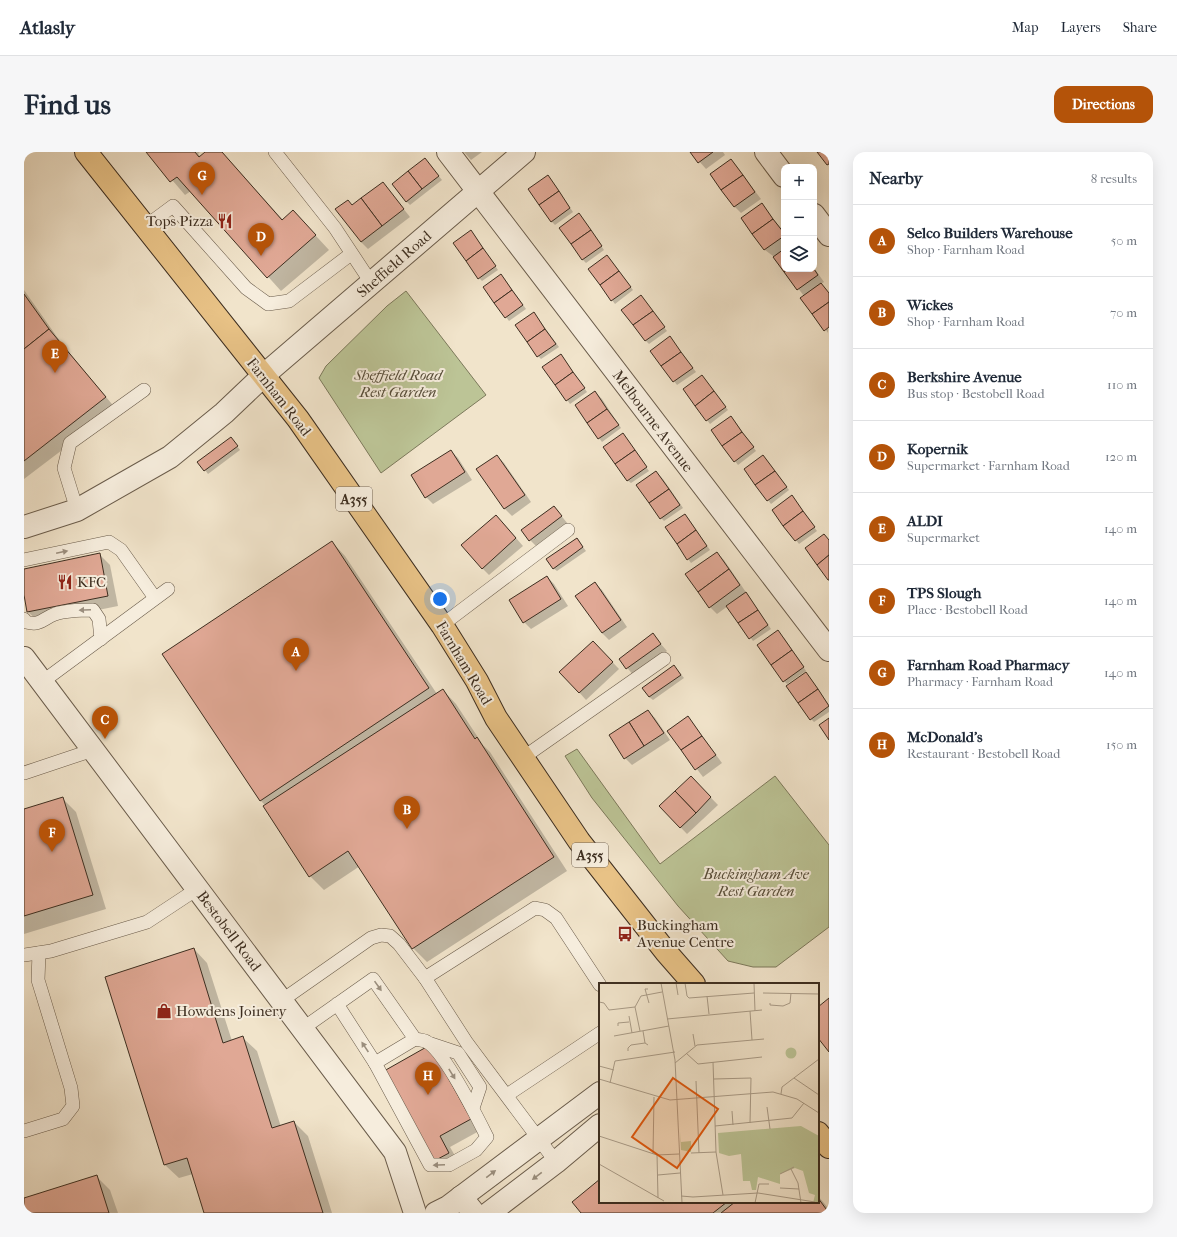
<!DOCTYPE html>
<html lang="en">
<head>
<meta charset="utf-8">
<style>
  body { margin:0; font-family:"IM FELL French Canon",serif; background:#f6f6f7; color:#1f2937 }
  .controls { position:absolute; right:12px; top:12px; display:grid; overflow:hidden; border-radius:8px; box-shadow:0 4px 16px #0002 }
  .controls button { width:36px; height:36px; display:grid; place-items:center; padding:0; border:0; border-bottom:1px solid #e0e1e3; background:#fff; color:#1f2937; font:20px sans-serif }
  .you { position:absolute; left:416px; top:447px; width:14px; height:14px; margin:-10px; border:3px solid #fff; border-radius:50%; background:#1a73e8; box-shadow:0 0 0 6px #1a73e833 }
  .badge { display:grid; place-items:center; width:26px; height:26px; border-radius:50%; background:#b45309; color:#fff; font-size:13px; font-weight:700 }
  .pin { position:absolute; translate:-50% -33px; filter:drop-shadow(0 1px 2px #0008) }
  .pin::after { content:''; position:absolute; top:21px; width:14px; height:12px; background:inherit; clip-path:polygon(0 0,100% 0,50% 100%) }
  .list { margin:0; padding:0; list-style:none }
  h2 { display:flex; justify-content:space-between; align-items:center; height:52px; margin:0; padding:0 16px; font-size:17px }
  h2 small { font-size:13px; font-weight:400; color:#747a83 }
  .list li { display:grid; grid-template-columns:26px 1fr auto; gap:12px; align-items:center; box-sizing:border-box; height:72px; padding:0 16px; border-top:1px solid #e0e1e3 }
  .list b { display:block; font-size:15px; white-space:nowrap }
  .list p { margin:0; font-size:13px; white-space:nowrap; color:#747a83 }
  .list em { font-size:13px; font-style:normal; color:#747a83 }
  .icon { flex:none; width:22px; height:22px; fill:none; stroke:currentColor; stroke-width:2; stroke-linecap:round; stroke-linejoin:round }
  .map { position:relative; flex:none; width:805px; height:1061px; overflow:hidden; border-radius:12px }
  header { display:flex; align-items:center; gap:24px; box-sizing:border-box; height:56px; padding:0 20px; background:#fff; border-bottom:1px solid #e0e1e3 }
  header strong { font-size:19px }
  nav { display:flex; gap:22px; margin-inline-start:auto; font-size:14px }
  .intro { display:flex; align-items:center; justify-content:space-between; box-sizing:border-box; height:96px; padding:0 24px }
  h1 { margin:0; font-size:28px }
  .button { padding:10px 18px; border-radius:12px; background:#b45309; color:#fff; font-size:14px; font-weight:700 }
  main { display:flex; gap:24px; padding:0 24px }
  aside { flex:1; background:#fff; border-radius:12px; box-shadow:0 4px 16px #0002 }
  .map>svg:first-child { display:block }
</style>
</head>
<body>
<header>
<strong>Atlasly</strong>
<nav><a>Map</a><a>Layers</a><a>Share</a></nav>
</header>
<div class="intro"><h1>Find us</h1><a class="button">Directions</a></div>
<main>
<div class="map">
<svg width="805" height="1061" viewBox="0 0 805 1061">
  <rect width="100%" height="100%" fill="#f1e4cb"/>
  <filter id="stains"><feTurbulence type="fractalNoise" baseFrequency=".005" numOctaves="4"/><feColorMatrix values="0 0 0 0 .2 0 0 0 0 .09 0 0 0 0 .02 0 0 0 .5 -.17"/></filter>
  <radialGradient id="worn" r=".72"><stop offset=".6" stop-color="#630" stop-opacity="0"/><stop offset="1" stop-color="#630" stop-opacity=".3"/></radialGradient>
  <g fill="#bcc496" stroke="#7c795b">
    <polygon points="382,139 462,243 357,321 295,226 302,214 363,154"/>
    <polygon points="553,597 636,712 751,624 805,693 805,775 752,815 729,815 704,809 654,754 627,720 568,646 541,604"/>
  </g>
  <g fill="#0003">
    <polygon points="124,0 176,0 174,2 177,5 183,0 198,0 259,68 269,59 305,98 257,139 167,39 161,43"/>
    <polygon points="440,0 458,0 447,8"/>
    <polygon points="667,0 699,0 701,3 682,17"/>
    <polygon points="401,7 418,28 386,53 382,49"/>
    <polygon points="707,8 737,47 717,61 710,54"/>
    <polygon points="527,28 549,60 531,73 527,69"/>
    <polygon points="359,31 386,65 344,97 337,90 329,54"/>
    <polygon points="558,66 580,98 562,111 558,107"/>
    <polygon points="750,68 760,80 760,96 758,98 760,99 760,117 790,116 800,130 797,132 805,141 804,181 780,144 749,104 741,98 730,82"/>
    <polygon points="450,83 474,118 458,129 455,126"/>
    <polygon points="583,105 609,138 591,152 565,118"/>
    <polygon points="480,126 502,157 485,169 460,135"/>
    <polygon points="0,138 38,192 92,257 0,327"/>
    <polygon points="620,148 643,179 625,192 622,189"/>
    <polygon points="510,161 535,195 517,207 514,204"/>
    <polygon points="649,189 672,220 653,233 628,199"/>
    <polygon points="540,207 563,240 546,252 520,215"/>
    <polygon points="678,224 704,258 686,272 660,238"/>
    <polygon points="571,240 578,247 597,276 578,290 575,286"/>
    <polygon points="710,268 732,299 714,313 688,278"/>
    <polygon points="599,283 625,319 607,331 603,328"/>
    <polygon points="210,290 216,298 184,322 175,310"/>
    <polygon points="427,299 434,306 448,328 409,352 402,345"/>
    <polygon points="473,304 480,311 507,350 488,364 481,357 454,317"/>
    <polygon points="739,304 765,338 747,352 721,317"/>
    <polygon points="632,320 639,327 659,356 640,369 637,366"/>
    <polygon points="771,348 793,379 775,392 749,358"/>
    <polygon points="530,355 544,372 513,395 506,388"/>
    <polygon points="664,366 686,398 667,411 642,376"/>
    <polygon points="479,371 499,394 465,423 458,416"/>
    <polygon points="308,390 321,404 413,542 419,538 432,552 459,593 466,600 543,719 403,810 389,796 336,714 300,738 286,724 242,654 236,648"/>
    <polygon points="556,391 562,399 533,419 529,416"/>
    <polygon points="693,401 700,408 747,477 729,489 704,454 693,462 686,455"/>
    <polygon points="76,403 86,413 94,454 15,470 4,460 0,438 0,418"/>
    <polygon points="523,425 530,432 544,454 507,477 500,470 486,448"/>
    <polygon points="571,431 578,438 603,475 585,488 578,481"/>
    <polygon points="754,480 761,487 782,519 763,532 760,529"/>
    <polygon points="629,483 643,499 610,524 596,507"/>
    <polygon points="576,497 595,517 562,548 537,520"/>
    <polygon points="650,514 660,526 629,548 625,545"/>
    <polygon points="785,525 805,553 805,560 790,570 787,567"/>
    <polygon points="624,559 631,566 646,588 608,613 601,606"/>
    <polygon points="664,565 698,611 679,625 644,579"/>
    <polygon points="667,625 694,653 663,682 636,654"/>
    <polygon points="38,646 52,660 82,757 0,782 0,658"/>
    <polygon points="170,797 183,811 208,889 219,886 233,899 257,975 270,970 284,984 308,1061 182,1061 169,1022 155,1026 141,1013"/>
    <polygon points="417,905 457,978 426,995 435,1011 411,1008"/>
    <polygon points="72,1024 86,1038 94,1061 0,1061 0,1047"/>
    <polygon points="576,1028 576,1050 794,1050 794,1044 805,1057 805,1061 558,1061"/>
  </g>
  <g fill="#e0a895" stroke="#3d2e20">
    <polygon points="122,0 171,0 175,5 181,0 198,0 258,68 269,58 292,83 243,126 153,25 146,30"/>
    <polygon points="666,0 689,0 674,11"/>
    <polygon points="793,0 805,0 805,12 803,13"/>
    <polygon points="401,6 415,24 398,37 384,19"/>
    <polygon points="707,7 719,23 697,38 686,22"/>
    <polygon points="384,19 398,37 382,50 368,32"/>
    <polygon points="524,23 535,39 515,53 504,37"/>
    <polygon points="719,23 731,40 710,55 697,38"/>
    <polygon points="359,30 380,57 358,74 337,46"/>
    <polygon points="535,39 546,56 527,70 515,53"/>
    <polygon points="337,46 358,74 337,90 311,57 324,48 328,53"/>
    <polygon points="738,51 749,67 728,82 717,66"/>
    <polygon points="555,61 567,78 547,92 535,76"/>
    <polygon points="749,67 760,81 760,84 740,98 728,82"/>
    <polygon points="447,78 459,96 442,109 429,91"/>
    <polygon points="567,78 578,94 558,108 547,92"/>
    <polygon points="459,96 472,114 454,127 442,109"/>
    <polygon points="760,97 760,117 765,117 760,120 749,105"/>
    <polygon points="583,103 595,119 576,133 564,117"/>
    <polygon points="765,117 790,117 794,123 773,138 760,120"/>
    <polygon points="595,119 607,135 587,149 576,133"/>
    <polygon points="477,122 488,138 470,151 459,135"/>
    <polygon points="797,131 805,141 805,150 788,162 776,146"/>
    <polygon points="488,138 499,153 481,166 470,151"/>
    <polygon points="0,142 25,177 0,197"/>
    <polygon points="617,143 629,159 609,173 597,158"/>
    <polygon points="805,150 805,175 800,179 788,162"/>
    <polygon points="629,159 641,175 621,189 609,173"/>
    <polygon points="510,160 521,177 503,190 491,173"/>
    <polygon points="25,177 82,245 0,309 0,197"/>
    <polygon points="521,177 532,192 513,205 503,190"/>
    <polygon points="646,184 657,200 637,214 626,199"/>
    <polygon points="657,200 669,216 649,230 637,214"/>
    <polygon points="537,202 549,220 531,233 518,215"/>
    <polygon points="549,220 561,236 542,249 531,233"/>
    <polygon points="678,223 690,239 671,254 659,237"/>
    <polygon points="571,239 583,257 563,271 551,253"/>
    <polygon points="690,239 702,255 682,269 671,254"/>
    <polygon points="583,257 595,273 574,287 563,271"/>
    <polygon points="707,264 718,280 698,294 687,278"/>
    <polygon points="718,280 730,295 710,310 698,294"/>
    <polygon points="599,281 611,298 591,312 579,295"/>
    <polygon points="207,285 214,294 180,319 173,310"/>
    <polygon points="427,298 441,320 401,346 387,323"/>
    <polygon points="611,298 623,315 603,329 591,312"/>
    <polygon points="473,303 501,343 480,357 452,317"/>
    <polygon points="739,303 751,319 731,333 720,317"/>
    <polygon points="632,319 645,337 625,351 612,333"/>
    <polygon points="751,319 763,335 743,349 731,333"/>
    <polygon points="645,337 656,353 636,367 625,351"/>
    <polygon points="768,343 779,359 759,374 748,358"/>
    <polygon points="530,354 538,364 505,389 497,378"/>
    <polygon points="779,359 791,375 771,389 759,374"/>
    <polygon points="661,362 672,378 653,392 641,375"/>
    <polygon points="472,363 492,386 458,417 437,393"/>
    <polygon points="672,378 683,394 663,408 653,392"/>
    <polygon points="800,382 805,388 805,403 793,413 781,396"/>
    <polygon points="553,386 559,395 529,417 522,407"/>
    <polygon points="308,389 405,536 236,649 138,502"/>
    <polygon points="693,400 705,417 674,440 661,422"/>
    <polygon points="76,401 84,444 3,460 0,443 0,417"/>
    <polygon points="805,403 805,428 804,428 793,413"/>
    <polygon points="705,417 716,433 685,456 674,440"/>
    <polygon points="523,424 537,447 499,471 485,448"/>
    <polygon points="571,430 597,468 578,481 551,444"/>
    <polygon points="722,440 734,458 714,471 702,454"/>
    <polygon points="734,458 744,473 725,487 714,471"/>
    <polygon points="754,478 768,498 747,513 733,493"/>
    <polygon points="629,481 637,492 602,517 595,507"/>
    <polygon points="569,489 589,510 555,541 535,520"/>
    <polygon points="768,498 780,515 759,530 747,513"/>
    <polygon points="650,513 657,523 625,545 618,536"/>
    <polygon points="782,520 794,537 774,551 762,534"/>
    <polygon points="419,537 451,587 453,585 530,705 388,797 324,699 285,725 239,654"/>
    <polygon points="794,537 805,554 786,568 774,551"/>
    <polygon points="624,558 640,581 620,594 605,570"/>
    <polygon points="664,564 678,584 657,598 643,579"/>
    <polygon points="805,566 805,588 795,573"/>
    <polygon points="605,570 620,594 600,607 585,583"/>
    <polygon points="678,584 692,603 671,618 657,598"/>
    <polygon points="667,624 687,645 672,661 651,639"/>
    <polygon points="651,639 672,661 656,676 635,654"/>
    <polygon points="39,645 69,743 0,764 0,657"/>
    <polygon points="170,796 199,891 219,884 248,976 270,969 299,1061 180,1061 163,1006 140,1013 81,825"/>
    <polygon points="805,846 805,900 794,886 794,855"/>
    <polygon points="406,893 447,967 416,984 425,1001 410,1009 360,919"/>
    <polygon points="73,1023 85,1061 0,1061 0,1046"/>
    <polygon points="576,1027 576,1050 703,1050 689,1061 557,1061 548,1050"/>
    <polygon points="794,1046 805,1061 697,1061 711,1050 794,1050"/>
  </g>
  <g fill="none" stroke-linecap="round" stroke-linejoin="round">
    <defs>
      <g id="service">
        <polyline points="251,0 311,76 348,132"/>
        <polyline points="122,74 149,54 222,136 244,152 265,149 327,102"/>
        <polyline points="53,358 40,316 46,291 120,238"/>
        <polyline points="0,408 85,390 97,398 131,446"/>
        <path d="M0,467L2,470C17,474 18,467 31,462C43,458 57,458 69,458L75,467L77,487"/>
        <polyline points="418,473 544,378"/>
        <polyline points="18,530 144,437"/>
        <polyline points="500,605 640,507"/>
        <polyline points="0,621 69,598"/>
        <polyline points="0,803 27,799 123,770 173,737"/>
        <polyline points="401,826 511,756 521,758 532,766 576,833"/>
        <polyline points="257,849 347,786 357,783 366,784 375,792 401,826 443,891 532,1010"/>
        <polyline points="278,877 349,827 391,887 351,911 313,852"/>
        <polyline points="407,892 434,901 456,935 449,956"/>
        <path d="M351,911L406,1013H425L452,998L463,985C453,965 421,900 403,890C400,888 395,888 391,887"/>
        <polyline points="483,943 576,881"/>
        <polyline points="0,979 39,967 49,954 47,936 14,828 15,801"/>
      </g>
      <g id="minor">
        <polyline points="424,0 805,498"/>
        <polyline points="742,0 760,24"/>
        <polyline points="790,63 805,83"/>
        <polyline points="240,223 500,0"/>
        <polyline points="0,506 371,1000 391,1061"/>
        <polyline points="437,1045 450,1061"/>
      </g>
      <g id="tertiary">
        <polyline points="0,375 53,358 146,305 200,261 240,223"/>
        <polyline points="412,1061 424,1055 576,941"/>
        <polyline points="465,1061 532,1010 576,973"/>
      </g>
      <g id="primary">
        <polyline points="62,0 274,267 418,473 453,529 472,566 555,689 642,800 670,832"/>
        <polyline points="794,981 805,995"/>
      </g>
    </defs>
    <use href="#service" stroke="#6a5c4b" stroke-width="14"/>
    <use href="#minor" stroke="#6a5c4b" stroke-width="24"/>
    <use href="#tertiary" stroke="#6a5c4b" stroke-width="24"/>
    <use href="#primary" stroke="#3d2e20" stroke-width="24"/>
    <use href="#service" stroke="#f6eddd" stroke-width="13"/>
    <use href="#minor" stroke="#f6eddd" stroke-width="22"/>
    <use href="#tertiary" stroke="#f6eddd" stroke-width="22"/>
    <use href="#primary" stroke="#e8c286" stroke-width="22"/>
  </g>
  <defs><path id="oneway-solid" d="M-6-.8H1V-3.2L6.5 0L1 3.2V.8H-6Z"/></defs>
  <g fill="#9a8e7e">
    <use href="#oneway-solid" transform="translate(38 400) rotate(-12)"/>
    <use href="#oneway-solid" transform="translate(61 458) rotate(178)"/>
    <use href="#oneway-solid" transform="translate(354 834) rotate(55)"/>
    <use href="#oneway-solid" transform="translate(341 895) rotate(-124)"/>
    <use href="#oneway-solid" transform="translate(428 922) rotate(58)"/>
    <use href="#oneway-solid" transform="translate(415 1013) rotate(178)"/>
    <use href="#oneway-solid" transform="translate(467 1022) rotate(-37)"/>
    <use href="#oneway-solid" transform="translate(513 1024) rotate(143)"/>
  </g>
  <defs>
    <symbol id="restaurant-bare" viewBox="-9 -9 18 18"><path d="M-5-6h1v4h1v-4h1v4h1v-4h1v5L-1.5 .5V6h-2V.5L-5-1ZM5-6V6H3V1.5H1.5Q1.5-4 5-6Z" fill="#8f2418" stroke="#f6eddd" stroke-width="2.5" paint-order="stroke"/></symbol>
    <symbol id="bus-bare" viewBox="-9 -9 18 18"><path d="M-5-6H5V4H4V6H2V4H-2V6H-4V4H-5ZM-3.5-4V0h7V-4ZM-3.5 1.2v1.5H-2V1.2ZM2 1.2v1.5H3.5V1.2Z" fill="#8f2418" stroke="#f6eddd" stroke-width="2.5" paint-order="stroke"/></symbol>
    <symbol id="shop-bare" viewBox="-9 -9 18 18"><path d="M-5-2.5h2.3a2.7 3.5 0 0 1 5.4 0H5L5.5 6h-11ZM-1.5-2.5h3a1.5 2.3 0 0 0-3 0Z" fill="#8f2418" stroke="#f6eddd" stroke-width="2.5" paint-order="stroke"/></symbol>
  </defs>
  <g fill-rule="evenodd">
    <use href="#restaurant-bare" x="190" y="58" width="22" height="22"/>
    <use href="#restaurant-bare" x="30" y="419" width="22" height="22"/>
    <use href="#bus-bare" x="590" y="771" width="22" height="22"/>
    <use href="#shop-bare" x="129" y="848" width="22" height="22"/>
  </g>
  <g text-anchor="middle" stroke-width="4" stroke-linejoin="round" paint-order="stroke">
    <g fill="#f6eddd" stroke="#746759" stroke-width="1">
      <rect x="312" y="335" width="36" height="24" rx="3"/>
      <rect x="548" y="691" width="36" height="24" rx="3"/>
    </g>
    <g font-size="14" font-weight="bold" fill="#3d2e20">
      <text x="330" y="352">A355</text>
      <text x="566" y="708">A355</text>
    </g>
    <g font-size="15" fill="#3d2e20" stroke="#f6eddd" text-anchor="start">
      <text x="189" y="74" text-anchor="end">Tops Pizza</text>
      <text x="53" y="435">KFC</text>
      <text x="613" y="778">Buckingham<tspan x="613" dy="17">Avenue Centre</tspan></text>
      <text x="152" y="864">Howdens Joinery</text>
    </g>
    <g font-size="15" fill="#3d2e20" stroke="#f6eddd">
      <text transform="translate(370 112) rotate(-41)" y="5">Sheffield Road</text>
      <text transform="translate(255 245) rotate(52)" y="5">Farnham Road</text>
      <text transform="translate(629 269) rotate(53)" y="5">Melbourne Avenue</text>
      <text transform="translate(440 511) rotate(59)" y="5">Farnham Road</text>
      <text transform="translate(205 779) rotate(53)" y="5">Bestobell Road</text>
    </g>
    <g font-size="15" font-style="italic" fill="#564c38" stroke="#f6eddd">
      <text x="374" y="228">Sheffield Road<tspan x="374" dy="17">Rest Garden</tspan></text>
      <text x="732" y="727">Buckingham Ave<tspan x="732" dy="17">Rest Garden</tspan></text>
    </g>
  </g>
  <g transform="translate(575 831)">
    <rect width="220" height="220" fill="#f1e4cb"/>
    <path d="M186.5 70a5.5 5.5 0 1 1 11 0a5.5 5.5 0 1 1-11 0ZM202,143L220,153V220H214L216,212L210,210L204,188L196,185L181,191V201L159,194L157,207H153L151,198H144L142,171L130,173L120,170L119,150ZM81,149L82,159L92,158V169L82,167Z" fill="#bcc496"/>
    <path fill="none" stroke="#9cbdbe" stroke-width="2" d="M220,42V57"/>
    <path fill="none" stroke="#a99b87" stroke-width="1" d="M62,0L76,77L83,220M77,0L79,12M86,0L88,13L90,15L155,10M155,0L156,28M49,6H46L50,20M164,10L220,11M108,13L110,31M0,19L5,20L10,27L36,24L41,48M171,20V22L184,23L191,20L192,10M36,24L42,13L63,9M151,28L153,57M30,33L33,50M68,36L163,27M19,43V40L30,39M44,48L46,60M94,51L96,63M15,53L70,43M29,68V65L32,62L46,60L49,62M87,70L99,81L163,74M114,79L117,169L124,212M76,80L98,62L165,56M0,83L15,87M195,95L220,112M0,96L71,117L174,109L198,116L220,130M115,96L152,95L151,140M97,98L100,170M11,100L16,78L76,69M182,111L183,104L220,76M168,124L171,146M133,128L134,142M116,143L193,135L205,120M0,153L58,172L80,171M92,170L117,169M54,171L55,114M58,171L59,215M0,181L65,218M192,186L199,200L202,220M181,191L195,184M59,192L81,190M181,205L200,206M82,213L94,214L159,210L216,219M156,220L160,201H170"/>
    <path fill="#df570d" fill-opacity="0.15" stroke="#df570d" stroke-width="2" d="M74,95L119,126L78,185L33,154Z"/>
    <rect width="220" height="220" fill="none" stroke="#3d2e20" stroke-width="2"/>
  </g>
  <rect width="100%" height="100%" filter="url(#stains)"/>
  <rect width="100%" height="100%" fill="url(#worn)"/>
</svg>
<div class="controls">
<button>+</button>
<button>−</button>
<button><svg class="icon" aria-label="layers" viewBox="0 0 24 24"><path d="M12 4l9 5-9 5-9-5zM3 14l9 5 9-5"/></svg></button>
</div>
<div class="you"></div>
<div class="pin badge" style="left:272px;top:519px">A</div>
<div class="pin badge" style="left:383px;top:677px">B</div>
<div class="pin badge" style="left:81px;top:587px">C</div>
<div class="pin badge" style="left:237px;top:104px">D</div>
<div class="pin badge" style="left:31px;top:221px">E</div>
<div class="pin badge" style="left:28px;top:700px">F</div>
<div class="pin badge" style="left:178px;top:43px">G</div>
<div class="pin badge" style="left:404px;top:943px">H</div>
</div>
<aside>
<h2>Nearby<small>8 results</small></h2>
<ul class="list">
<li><span class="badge">A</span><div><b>Selco Builders Warehouse</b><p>Shop · Farnham Road</p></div><em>50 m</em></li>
<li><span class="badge">B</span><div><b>Wickes</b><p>Shop · Farnham Road</p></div><em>70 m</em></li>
<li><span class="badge">C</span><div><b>Berkshire Avenue</b><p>Bus stop · Bestobell Road</p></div><em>110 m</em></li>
<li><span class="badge">D</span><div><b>Kopernik</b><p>Supermarket · Farnham Road</p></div><em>120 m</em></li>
<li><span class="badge">E</span><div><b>ALDI</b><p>Supermarket</p></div><em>140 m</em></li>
<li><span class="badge">F</span><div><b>TPS Slough</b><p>Place · Bestobell Road</p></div><em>140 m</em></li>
<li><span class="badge">G</span><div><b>Farnham Road Pharmacy</b><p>Pharmacy · Farnham Road</p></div><em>140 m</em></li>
<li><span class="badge">H</span><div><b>McDonald's</b><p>Restaurant · Bestobell Road</p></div><em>150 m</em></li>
</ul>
</aside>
</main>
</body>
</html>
